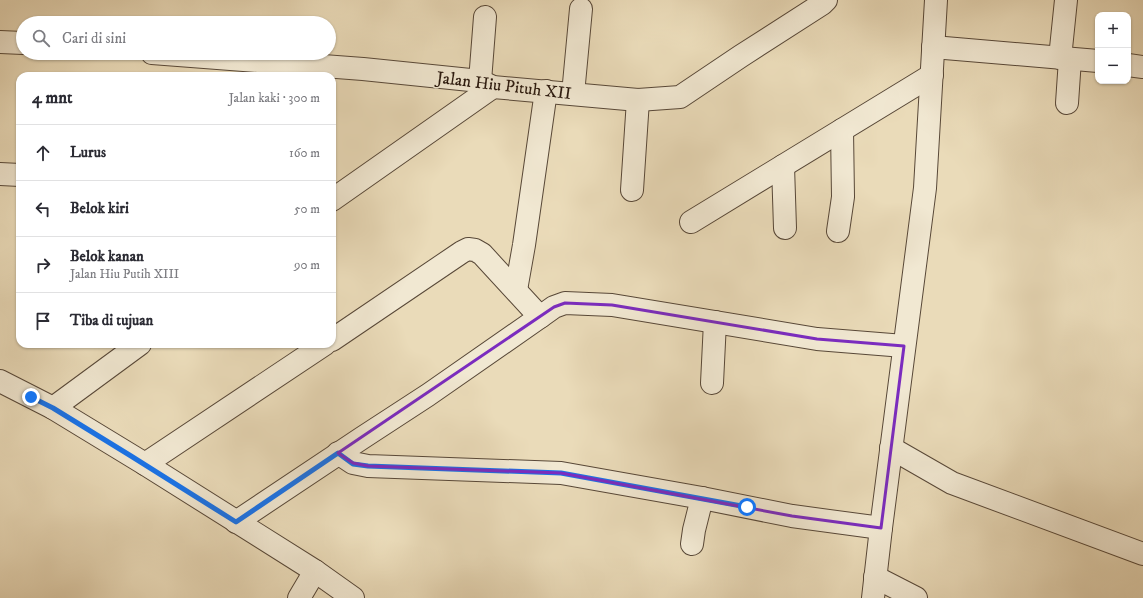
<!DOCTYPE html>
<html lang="id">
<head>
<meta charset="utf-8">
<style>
  body { margin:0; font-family:"IM FELL DW Pica",serif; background:#f2f2f3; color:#2b2b33 }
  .controls { position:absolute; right:12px; top:12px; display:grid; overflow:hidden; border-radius:8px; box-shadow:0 1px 3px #0004 }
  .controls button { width:36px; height:36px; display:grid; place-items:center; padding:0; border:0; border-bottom:1px solid #e1e1e2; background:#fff; color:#2b2b33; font:20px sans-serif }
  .stop { position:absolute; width:12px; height:12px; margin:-9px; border:3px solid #1a73e8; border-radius:50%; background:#fff }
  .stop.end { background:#1a73e8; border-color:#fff; box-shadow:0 1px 4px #0008 }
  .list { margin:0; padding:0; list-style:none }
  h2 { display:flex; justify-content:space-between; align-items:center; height:52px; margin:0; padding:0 16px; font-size:17px }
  h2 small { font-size:13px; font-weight:400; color:#7c7c81 }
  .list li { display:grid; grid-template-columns:26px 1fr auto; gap:12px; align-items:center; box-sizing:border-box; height:56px; padding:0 16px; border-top:1px solid #e1e1e2 }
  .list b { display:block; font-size:15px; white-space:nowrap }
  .list p { margin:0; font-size:13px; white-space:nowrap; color:#7c7c81 }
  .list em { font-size:13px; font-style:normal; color:#7c7c81 }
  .icon { flex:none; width:22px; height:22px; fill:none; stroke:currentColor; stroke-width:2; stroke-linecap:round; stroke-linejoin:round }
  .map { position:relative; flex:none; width:1143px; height:598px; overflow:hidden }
  .search { position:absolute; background:#fff; box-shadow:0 1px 3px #0004; left:16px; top:16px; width:320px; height:44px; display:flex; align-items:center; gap:10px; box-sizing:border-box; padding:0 14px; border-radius:22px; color:#7c7c81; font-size:15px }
  .panel { position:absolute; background:#fff; box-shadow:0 1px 3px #0004; left:16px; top:72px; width:320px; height:276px; border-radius:12px }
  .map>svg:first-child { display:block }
</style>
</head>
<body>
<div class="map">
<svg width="1143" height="598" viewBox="0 0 1143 598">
  <rect width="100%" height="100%" fill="#eadbb9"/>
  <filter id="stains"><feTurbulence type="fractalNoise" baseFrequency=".005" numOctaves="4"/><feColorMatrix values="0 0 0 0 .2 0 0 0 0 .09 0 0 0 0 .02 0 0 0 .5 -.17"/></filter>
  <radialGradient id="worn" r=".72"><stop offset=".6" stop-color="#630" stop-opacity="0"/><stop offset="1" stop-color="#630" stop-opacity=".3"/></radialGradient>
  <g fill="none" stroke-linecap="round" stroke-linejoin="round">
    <defs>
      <g id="minor">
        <polyline points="0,42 23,43"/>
        <polyline points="933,47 1098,61"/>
        <polyline points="152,53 363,69 480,81 493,87 638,100 680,97 741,56 822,4 826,0"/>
        <polyline points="1060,58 1066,0"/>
        <polyline points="1128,65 1143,67"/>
        <polyline points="480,81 485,17"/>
        <polyline points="573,94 581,9"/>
        <polyline points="1067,103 1070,59"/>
        <polyline points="783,166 785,228"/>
        <polyline points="0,174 20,175"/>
        <polyline points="632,190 638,100"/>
        <polyline points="332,200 493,87"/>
        <polyline points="691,222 932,75"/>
        <polyline points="838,231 843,197 842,130"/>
        <polyline points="516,290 524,245 546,91"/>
        <polyline points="540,317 554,307 565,303 612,305 817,339 904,346"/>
        <polyline points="0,381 53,408 145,464 315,571 353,598"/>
        <polyline points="712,383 715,322"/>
        <polyline points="53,408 140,344"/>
        <polyline points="891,448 952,483 1143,554"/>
        <polyline points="338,453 353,463 368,466 561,473 702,498 792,516 881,528"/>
        <polyline points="145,464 325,344"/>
        <polyline points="236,522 362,438 428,395 540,317 482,254 475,250 468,249 462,252 332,340"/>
        <polyline points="692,544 694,530 702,498"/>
        <polyline points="875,577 916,598"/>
        <polyline points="299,598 315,571"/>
        <polyline points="873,598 881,528 925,188 936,0"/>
      </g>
    </defs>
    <use href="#minor" stroke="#584838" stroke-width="24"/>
    <use href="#minor" stroke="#f1e8d2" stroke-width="22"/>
  </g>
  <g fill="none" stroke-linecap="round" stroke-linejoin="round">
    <polyline stroke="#1a73e8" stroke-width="5" points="31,397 53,408 131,456 236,522 338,453 353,464 368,466 561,473 747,507"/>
  </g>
  <path fill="none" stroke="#7b2cbf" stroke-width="3" stroke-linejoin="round" d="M565,303L612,305L817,339L904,346L881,528L792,516L561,473L368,466L353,463L338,453L554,307Z"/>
  <g text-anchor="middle" stroke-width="3" stroke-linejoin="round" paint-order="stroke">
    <g font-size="17" fill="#28170d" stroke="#f1e8d2">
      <text transform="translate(504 85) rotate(7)" y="6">Jalan Hiu Pituh XII</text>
    </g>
  </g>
  <rect width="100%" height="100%" filter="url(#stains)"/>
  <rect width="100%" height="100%" fill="url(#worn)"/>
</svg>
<div class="controls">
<button>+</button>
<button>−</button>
</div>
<div class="stop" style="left:747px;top:507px"></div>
<div class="stop end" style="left:31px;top:397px"></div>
<div class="search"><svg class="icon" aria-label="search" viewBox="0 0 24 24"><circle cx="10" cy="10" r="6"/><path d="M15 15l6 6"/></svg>Cari di sini</div>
<section class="panel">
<h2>4 mnt<small>Jalan kaki · 300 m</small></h2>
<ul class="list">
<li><svg class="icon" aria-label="ahead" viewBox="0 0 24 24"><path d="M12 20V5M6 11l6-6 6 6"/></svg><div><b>Lurus</b></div><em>160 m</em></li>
<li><svg class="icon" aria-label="left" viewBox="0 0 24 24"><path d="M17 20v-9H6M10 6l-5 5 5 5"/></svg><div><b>Belok kiri</b></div><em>50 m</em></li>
<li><svg class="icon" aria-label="right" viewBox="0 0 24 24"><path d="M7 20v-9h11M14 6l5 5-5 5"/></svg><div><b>Belok kanan</b><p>Jalan Hiu Putih XIII</p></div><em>90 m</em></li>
<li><svg class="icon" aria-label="arrive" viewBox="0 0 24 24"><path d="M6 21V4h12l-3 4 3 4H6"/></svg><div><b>Tiba di tujuan</b></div></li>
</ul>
</section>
</div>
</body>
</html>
